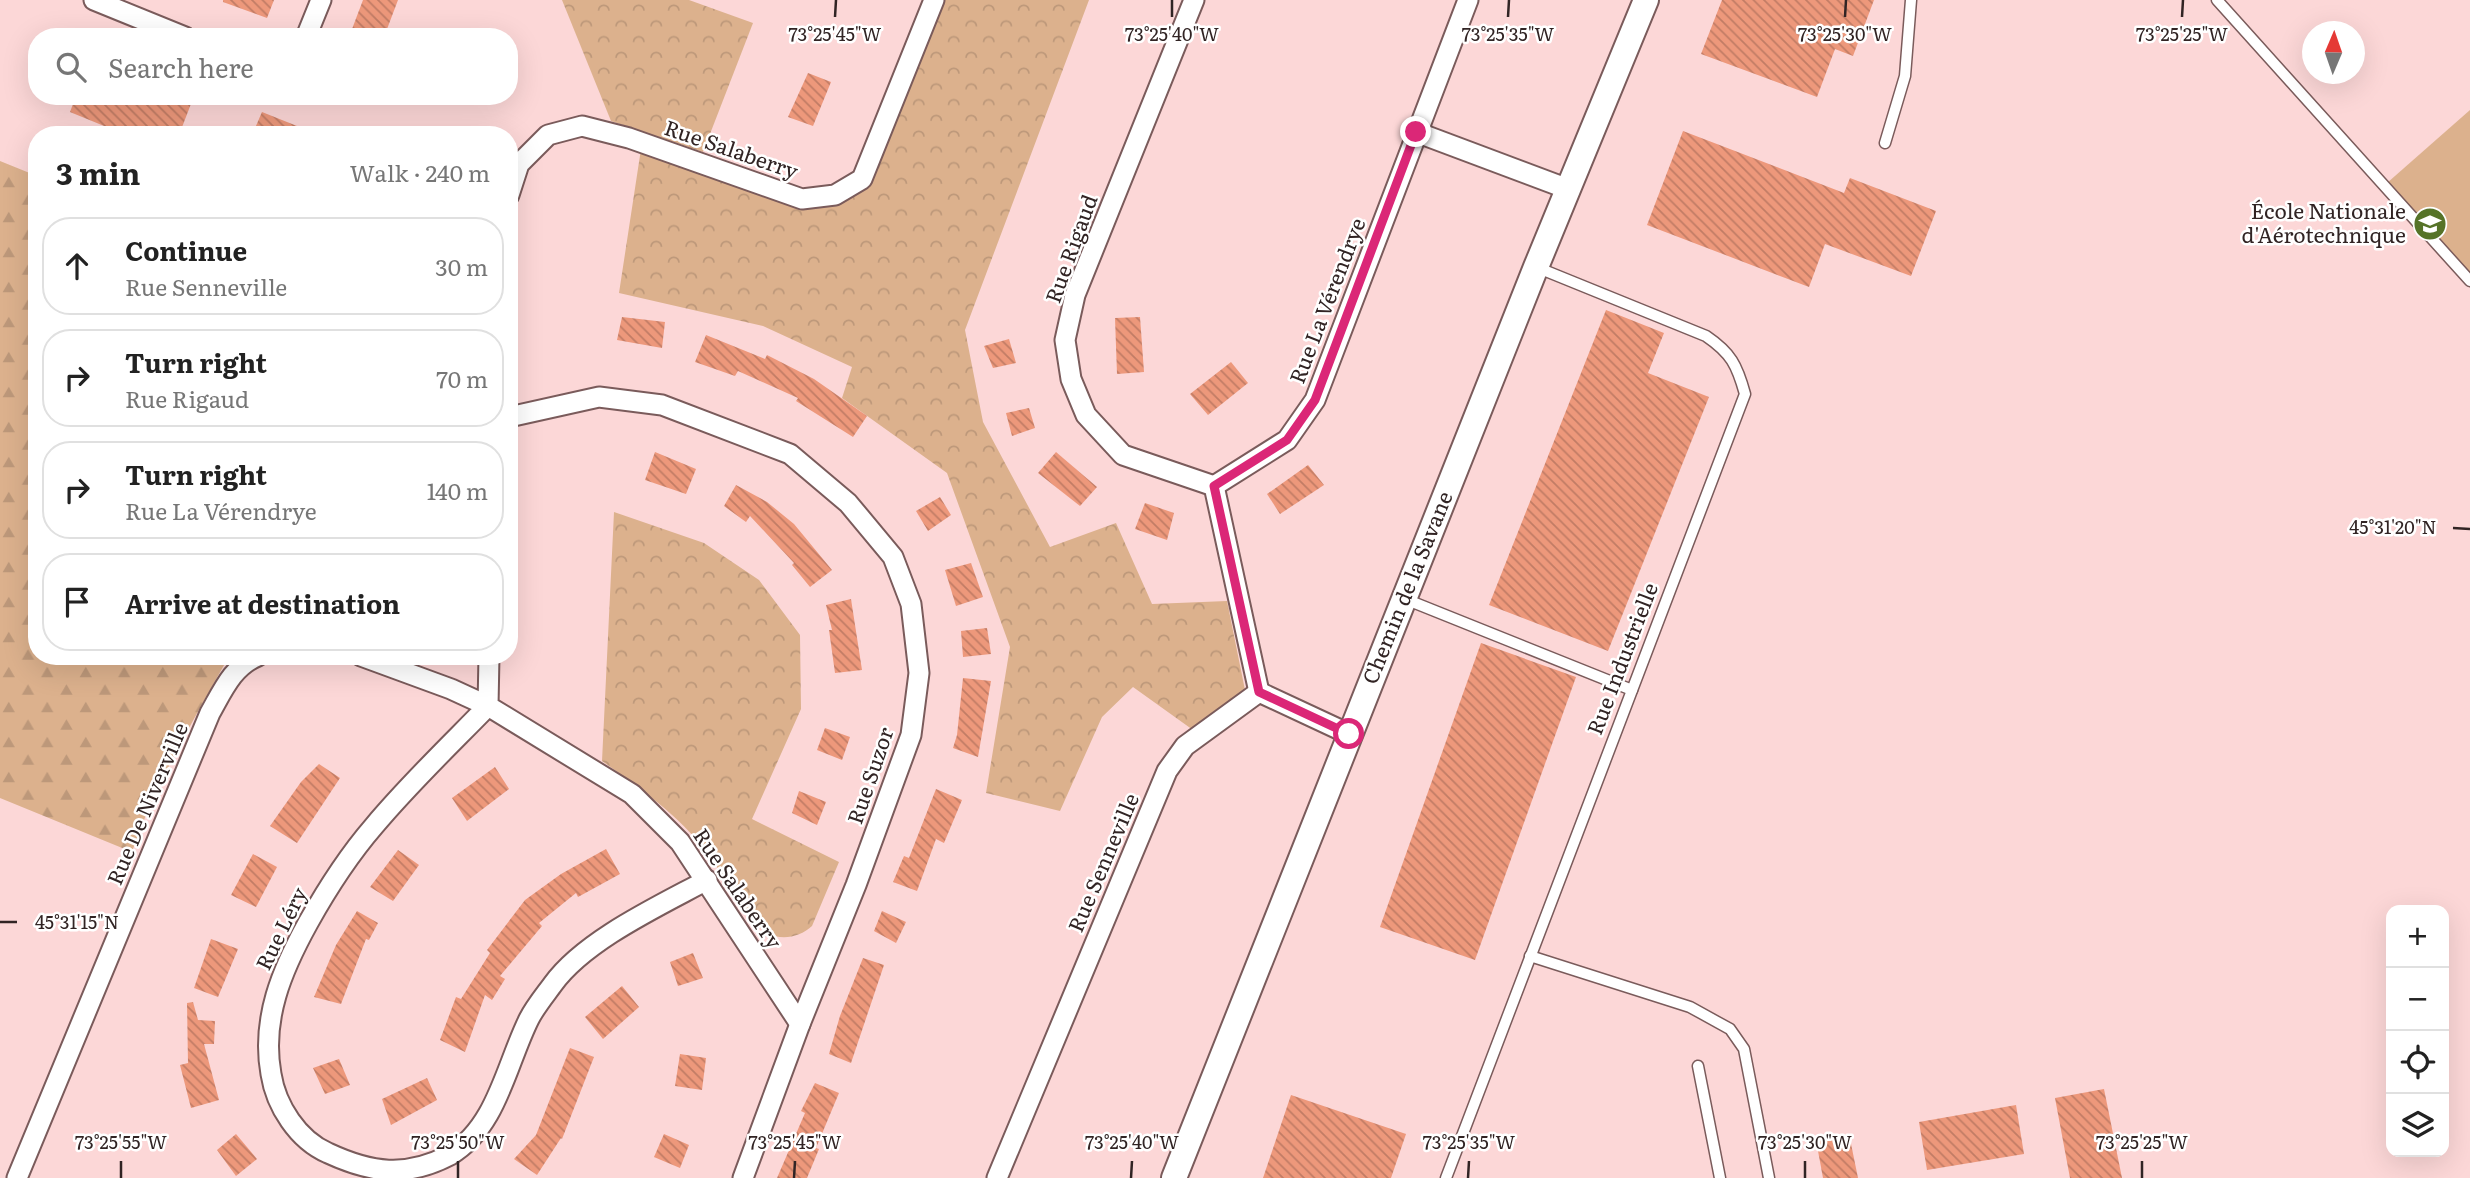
<!DOCTYPE html>
<html lang="en">
<head>
<meta charset="utf-8">
<style>
  body { margin:0; font-family:Literata,serif; background:#f2f2f2; color:#222 }
  .controls { position:absolute; right:21px; bottom:21px; display:grid; overflow:hidden; border-radius:14px; box-shadow:0 7px 28px #0002 }
  .controls button { width:63px; height:63px; display:grid; place-items:center; padding:0; border:0; border-bottom:2px solid #e0e0e0; background:#fff; color:#222; font:35px sans-serif }
  .compass { position:absolute; left:2302px; top:21px; width:63px; height:63px; border-radius:50%; background:#fff; box-shadow:0 7px 28px #0002; rotate:2deg }
  .stop { position:absolute; width:21px; height:21px; margin:-16px; border:5px solid #db2777; border-radius:50%; background:#fff }
  .stop.end { background:#db2777; border-color:#fff; box-shadow:0 2px 7px #0008 }
  .list { margin:0; padding:0; list-style:none }
  h2 { display:flex; justify-content:space-between; align-items:center; height:91px; margin:0; padding:0 28px; font-size:30px }
  h2 small { font-size:23px; font-weight:400; color:#767676 }
  .list li { display:grid; grid-template-columns:46px 1fr auto; gap:21px; align-items:center; box-sizing:border-box; height:98px; margin:0 14px 14px; padding:0 14px; border:2px solid #e0e0e0; border-radius:28px }
  .list b { display:block; font-size:26px; white-space:nowrap }
  .list p { margin:0; font-size:23px; white-space:nowrap; color:#767676 }
  .list em { font-size:23px; font-style:normal; color:#767676 }
  .icon { flex:none; width:38px; height:38px; fill:none; stroke:currentColor; stroke-width:2; stroke-linecap:round; stroke-linejoin:round }
  .map { position:relative; flex:none; width:2470px; height:1178px; overflow:hidden }
  .search { position:absolute; background:#fff; box-shadow:0 7px 28px #0002; left:28px; top:28px; width:490px; height:77px; display:flex; align-items:center; gap:18px; box-sizing:border-box; padding:0 24px; border-radius:28px; color:#767676; font-size:26px }
  .panel { position:absolute; background:#fff; box-shadow:0 7px 28px #0002; left:28px; top:126px; width:490px; height:539px; border-radius:28px }
  .map>svg:first-child { display:block }
</style>
</head>
<body>
<div class="map">
<svg width="2470" height="1178" viewBox="0 0 2470 1178">
  <defs>
    <pattern id="forest-firs" width="22" height="20" patternUnits="userSpaceOnUse" patternTransform="scale(1.75)"><rect width="22" height="20" fill="#dcb18d"/><path d="M5 1l3.5 6h-7zM16 11l3.5 6h-7z" fill="#bd987a"/></pattern>
    <pattern id="park-crowns" width="20" height="18" patternUnits="userSpaceOnUse" patternTransform="scale(1.75)"><rect width="20" height="18" fill="#dcb18d"/><path d="M2 6a3 3 0 1 1 6 0M12 15a3 3 0 1 1 6 0" fill="none" stroke="#bd987a"/></pattern>
    <pattern id="building-back-hatch" width="6" height="6" patternUnits="userSpaceOnUse" patternTransform="scale(1.75)"><rect width="6" height="6" fill="#ed987b"/><path d="M-1 5l2 2M0 0l6 6M5-1l2 2" fill="none" stroke="#c17c65"/></pattern>
  </defs>
  <rect width="100%" height="100%" fill="#fcd7d7"/>
  <polygon fill="#dcb18d" points="2470,110 2470,273 2387,183"/>
  <path fill="url(#forest-firs)" d="M0,161L37,176V656H239L228,658C193,721 155,784 132,852L0,798Z"/>
  <g fill="url(#park-crowns)">
    <polygon points="562,0 689,0 753,23 703,152 611,121"/>
    <polygon points="945,0 1089,0 965,330 983,422 1050,547 1116,523 1152,604 1227,601 1247,700 1193,730 1133,687 1102,717 1060,811 986,793 1010,647 947,473 842,398 852,367 763,326 619,293 641,149 809,208 846,201 870,182"/>
    <path d="M614,512L704,543L759,580L800,635L801,709L752,819L839,862L812,926C800,937 782,941 767,933C745,920 723,873 707,852C678,815 640,788 602,761Z"/>
  </g>
  <g fill="url(#building-back-hatch)">
    <polygon points="223,0 274,0 267,18 223,2"/>
    <polygon points="363,0 398,0 384,37 349,37"/>
    <polygon points="1722,0 1874,0 1853,56 1835,49 1817,97 1701,54"/>
    <polygon points="808,73 831,82 813,126 788,117"/>
    <polygon points="76,96 194,96 179,135 126,135 70,112"/>
    <polygon points="262,112 317,134 317,135 252,135"/>
    <polygon points="1683,131 1844,193 1850,178 1936,211 1911,276 1825,244 1809,287 1647,225"/>
    <polygon points="1606,310 1664,333 1648,373 1709,397 1608,651 1489,605"/>
    <polygon points="622,317 665,322 662,348 617,340"/>
    <polygon points="1140,317 1144,372 1117,374 1115,318"/>
    <polygon points="706,335 765,359 767,355 814,379 867,416 853,437 796,401 798,398 738,371 735,376 695,362"/>
    <polygon points="1009,339 1016,363 993,368 984,346"/>
    <polygon points="1231,362 1248,383 1208,415 1190,394"/>
    <polygon points="1029,408 1035,428 1012,436 1006,413"/>
    <polygon points="655,452 696,469 686,494 645,480"/>
    <polygon points="1056,452 1097,487 1080,506 1038,473"/>
    <polygon points="1308,465 1324,485 1280,514 1267,494"/>
    <polygon points="736,485 767,502 794,524 832,570 810,587 792,565 794,563 750,516 746,522 724,506"/>
    <polygon points="940,497 951,515 928,531 916,511"/>
    <polygon points="1145,503 1174,513 1167,540 1135,529"/>
    <polygon points="971,563 983,597 956,606 945,570"/>
    <polygon points="851,599 862,670 835,673 829,630 832,630 826,605"/>
    <polygon points="987,628 991,654 963,657 961,631"/>
    <polygon points="1481,643 1576,677 1475,960 1380,927"/>
    <polygon points="963,678 991,681 978,757 953,748 957,735"/>
    <polygon points="825,728 850,737 842,760 817,750"/>
    <polygon points="319,764 340,778 297,843 270,826 301,782"/>
    <polygon points="495,767 509,789 467,821 452,798"/>
    <polygon points="936,789 962,800 944,843 936,839 917,891 893,882 904,856 909,858"/>
    <polygon points="799,791 826,802 817,825 792,813"/>
    <polygon points="606,849 620,874 578,897 576,893 539,923 542,926 500,976 505,979 492,1000 485,995 465,1052 440,1040 456,997 461,999 490,953 487,950 525,900 561,874"/>
    <polygon points="398,850 419,865 393,901 370,887"/>
    <polygon points="253,854 277,867 256,907 231,895"/>
    <polygon points="357,911 378,923 369,940 366,939 341,1004 314,997 336,945"/>
    <polygon points="882,911 906,922 896,943 874,931"/>
    <polygon points="211,939 238,949 218,997 194,988"/>
    <polygon points="693,953 703,978 678,986 670,962"/>
    <polygon points="863,958 884,965 851,1063 829,1054 840,1016"/>
    <polygon points="622,986 639,1007 603,1039 585,1017"/>
    <polygon points="193,1002 198,1020 215,1021 214,1044 204,1044 219,1100 191,1108 180,1065 188,1063 187,1003"/>
    <polygon points="570,1048 594,1057 562,1139 561,1138 537,1175 514,1159 536,1135"/>
    <polygon points="680,1054 706,1058 702,1090 675,1086"/>
    <polygon points="339,1059 350,1085 325,1094 313,1068"/>
    <polygon points="427,1078 437,1100 391,1125 382,1099"/>
    <polygon points="815,1083 839,1093 816,1148 819,1149 807,1178 777,1178 805,1113 801,1111"/>
    <polygon points="2104,1089 2122,1178 2070,1178 2055,1098"/>
    <polygon points="1291,1095 1406,1134 1391,1178 1263,1178"/>
    <polygon points="2016,1105 2024,1154 1927,1170 1919,1122"/>
    <polygon points="236,1134 257,1159 236,1176 217,1150"/>
    <polygon points="664,1134 689,1145 680,1168 654,1157"/>
    <polygon points="1849,1134 1858,1178 1823,1178 1816,1140"/>
  </g>
  <g fill="none" stroke-linecap="round" stroke-linejoin="round">
    <defs>
      <g id="service">
        <polyline points="2217,0 2470,281"/>
        <polyline points="1885,143 1905,76 1911,0"/>
        <polyline points="1405,599 1632,690"/>
        <polyline points="1530,956 1690,1007 1730,1029 1744,1049 1769,1178"/>
        <polyline points="1698,1066 1720,1178"/>
        <path d="M1446,1178L1745,394C1737,365 1731,353 1706,336L1536,267"/>
      </g>
      <g id="minor">
        <polyline points="94,0 185,37"/>
        <polyline points="1194,0 1075,295 1065,340 1071,379 1086,415 1123,455 1214,486 1259,692"/>
        <polyline points="306,37 321,0"/>
        <polyline points="1416,132 1568,189"/>
        <polyline points="509,195 519,164 548,135 582,126 629,138 802,199 835,195 862,179 934,0"/>
        <polyline points="509,417 599,397 662,405 790,454 848,503 893,557 911,604 919,673 911,735 856,885 800,1024 743,1178"/>
        <polyline points="1214,486 1287,440 1315,400 1468,0"/>
        <path d="M361,656L451,689L488,706C450,745 409,784 374,826C348,856 327,889 308,923C282,970 261,1019 271,1074C276,1106 298,1140 328,1153C371,1173 406,1178 450,1155C497,1127 506,1065 529,1019C535,1007 545,995 553,984C585,940 659,906 707,880"/>
        <polyline points="489,656 488,706 632,794 680,842 800,1024"/>
        <path d="M17,1178L210,713C223,690 233,666 258,656"/>
        <polyline points="997,1178 1167,771 1185,746 1259,692 1349,734"/>
      </g>
      <polyline id="tertiary" points="1174,1178 1536,267 1646,0"/>
    </defs>
    <use href="#service" stroke="#7a5b5b" stroke-width="13"/>
    <use href="#minor" stroke="#7a5b5b" stroke-width="23"/>
    <use href="#tertiary" stroke="#7a5b5b" stroke-width="28"/>
    <use href="#service" stroke="#fff" stroke-width="10"/>
    <use href="#minor" stroke="#fff" stroke-width="19"/>
    <use href="#tertiary" stroke="#fff" stroke-width="24"/>
  </g>
  <g fill="none" stroke-linecap="round" stroke-linejoin="round">
    <polyline stroke="#db2777" stroke-width="9" points="1349,734 1259,692 1214,486 1287,440 1315,400 1416,132"/>
  </g>
  <path fill="none" stroke="#312424" stroke-width="2.5" d="M835,17L836,0M1172,17V0M1508,17L1509,0M1845,17L1846,0M2182,17L2183,0M2453,528L2470,529M0,922H17M121,1178V1161M458,1178V1161M794,1178L795,1161M1131,1178L1132,1161M1468,1178L1469,1161M1805,1178V1161M2142,1178V1161"/>
  <defs>
    <symbol id="university-disc" viewBox="-11 -11 22 22"><circle r="9.5" fill="#567328" stroke="#fff"/><path d="M0-5L7-2L0 1L-7-2ZM-4 1L0 2.5L4 1V4Q0 6-4 4Z" fill="#fff"/></symbol>
  </defs>
  <g fill-rule="evenodd">
    <use href="#university-disc" x="2411" y="205" width="38" height="38"/>
  </g>
  <g text-anchor="middle" stroke-width="5" stroke-linejoin="round" paint-order="stroke">
    <g font-size="21" fill="#312424" stroke="#fff">
      <text transform="translate(731 150) rotate(19)" y="7">Rue Salaberry</text>
      <text transform="translate(1072 249) rotate(-70)" y="7">Rue Rigaud</text>
      <text transform="translate(1328 301) rotate(-69)" y="7">Rue La Vérendrye</text>
      <text transform="translate(1408 588) rotate(-68)" y="7">Chemin de la Savane</text>
      <text transform="translate(1623 659) rotate(-69)" y="7">Rue Industrielle</text>
      <text transform="translate(871 776) rotate(-71)" y="7">Rue Suzor</text>
      <text transform="translate(148 804) rotate(-67)" y="7">Rue De Niverville</text>
      <text transform="translate(1104 863) rotate(-67)" y="7">Rue Senneville</text>
      <text transform="translate(737 889) rotate(56)" y="7">Rue Salaberry</text>
      <text transform="translate(282 929) rotate(-64)" y="7">Rue Léry</text>
    </g>
    <g font-size="21" fill="#312424" stroke="#fff" text-anchor="end">
      <text x="2406" y="219">École Nationale<tspan x="2406" dy="24">d'Aérotechnique</tspan></text>
    </g>
  </g>
  <g font-size="18" text-anchor="middle" fill="#312424" stroke="#fff" stroke-width="5" stroke-linejoin="round" paint-order="stroke">
    <text x="835" y="41">73°25'45"W</text>
    <text x="1172" y="41">73°25'40"W</text>
    <text x="1508" y="41">73°25'35"W</text>
    <text x="1845" y="41">73°25'30"W</text>
    <text x="2182" y="41">73°25'25"W</text>
    <text x="2393" y="534">45°31'20"N</text>
    <text x="77" y="929">45°31'15"N</text>
    <text x="121" y="1149">73°25'55"W</text>
    <text x="458" y="1149">73°25'50"W</text>
    <text x="795" y="1149">73°25'45"W</text>
    <text x="1132" y="1149">73°25'40"W</text>
    <text x="1469" y="1149">73°25'35"W</text>
    <text x="1805" y="1149">73°25'30"W</text>
    <text x="2142" y="1149">73°25'25"W</text>
  </g>
</svg>
<div class="controls">
<button>+</button>
<button>−</button>
<button><svg class="icon" aria-label="locate" viewBox="0 0 24 24"><circle cx="12" cy="12" r="6"/><path d="M12 2v4M12 18v4M2 12h4M18 12h4"/></svg></button>
<button><svg class="icon" aria-label="layers" viewBox="0 0 24 24"><path d="M12 4l9 5-9 5-9-5zM3 14l9 5 9-5"/></svg></button>
</div>
<svg class="compass" viewBox="-18 -18 36 36"><path d="M0-13l5 13h-10z" fill="#e53935"/><path d="M0 13l5-13h-10z" fill="#767676"/></svg>
<div class="stop" style="left:1349px;top:734px"></div>
<div class="stop end" style="left:1416px;top:132px"></div>
<div class="search"><svg class="icon" aria-label="search" viewBox="0 0 24 24"><circle cx="10" cy="10" r="6"/><path d="M15 15l6 6"/></svg>Search here</div>
<section class="panel">
<h2>3 min<small>Walk · 240 m</small></h2>
<ul class="list">
<li><svg class="icon" aria-label="ahead" viewBox="0 0 24 24"><path d="M12 20V5M6 11l6-6 6 6"/></svg><div><b>Continue</b><p>Rue Senneville</p></div><em>30 m</em></li>
<li><svg class="icon" aria-label="right" viewBox="0 0 24 24"><path d="M7 20v-9h11M14 6l5 5-5 5"/></svg><div><b>Turn right</b><p>Rue Rigaud</p></div><em>70 m</em></li>
<li><svg class="icon" aria-label="right" viewBox="0 0 24 24"><path d="M7 20v-9h11M14 6l5 5-5 5"/></svg><div><b>Turn right</b><p>Rue La Vérendrye</p></div><em>140 m</em></li>
<li><svg class="icon" aria-label="arrive" viewBox="0 0 24 24"><path d="M6 21V4h12l-3 4 3 4H6"/></svg><div><b>Arrive at destination</b></div></li>
</ul>
</section>
</div>
</body>
</html>
